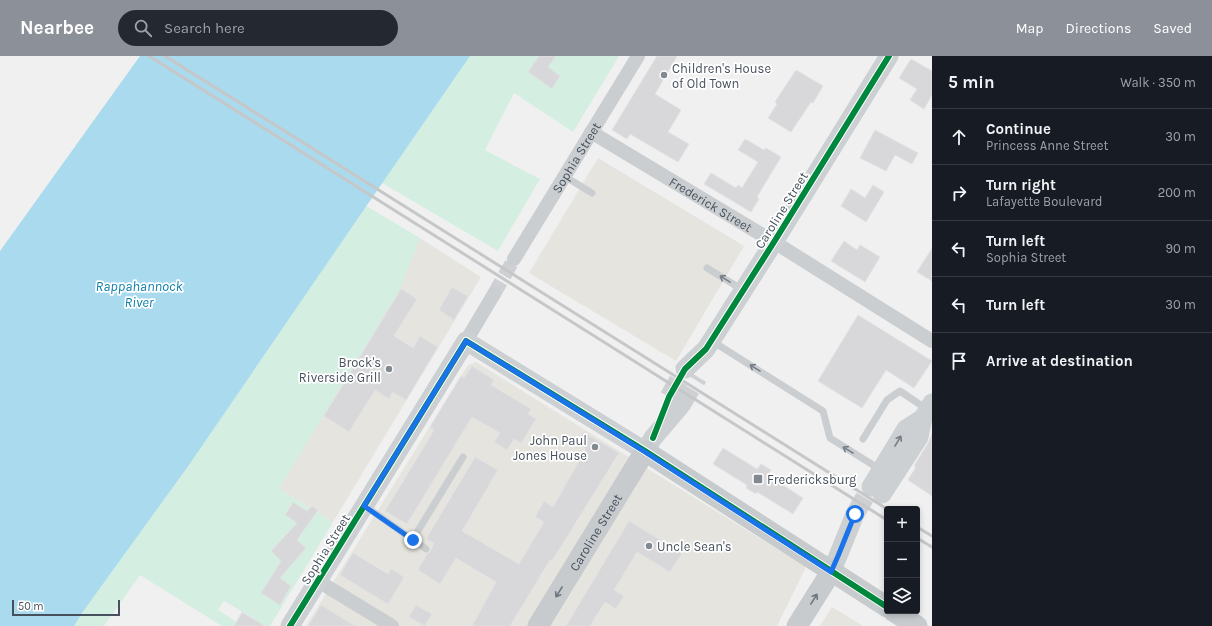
<!DOCTYPE html>
<html lang="en">
<head>
<meta charset="utf-8">
<style>
  body { margin:0; font-family:Karla,sans-serif; background:#242831; color:#f1f3f6 }
  .controls { position:absolute; right:12px; bottom:12px; display:grid; overflow:hidden; border-radius:4px; box-shadow:0 2px 6px #0003 }
  .controls button { width:36px; height:36px; display:grid; place-items:center; padding:0; border:0; border-bottom:1px solid #363941; background:#171b24; color:#f1f3f6; font:20px sans-serif }
  .scale { position:absolute; left:12px; bottom:10px; width:108px; box-sizing:border-box; padding-left:4px; border:2px solid #47515d; border-top:0; font-size:11px; line-height:14px; white-space:nowrap; color:#47515d; -webkit-text-stroke:3px #fff; paint-order:stroke }
  .stop { position:absolute; width:12px; height:12px; margin:-9px; border:3px solid #1a73e8; border-radius:50%; background:#fff }
  .stop.end { background:#1a73e8; border-color:#fff; box-shadow:0 1px 4px #0008 }
  .list { margin:0; padding:0; list-style:none }
  h2 { display:flex; justify-content:space-between; align-items:center; height:52px; margin:0; padding:0 16px; font-size:17px }
  h2 small { font-size:13px; font-weight:400; color:#9ea1a6 }
  .list li { display:grid; grid-template-columns:26px 1fr auto; gap:12px; align-items:center; box-sizing:border-box; height:56px; padding:0 16px; border-top:1px solid #363941 }
  .list b { display:block; font-size:15px; white-space:nowrap }
  .list p { margin:0; font-size:13px; white-space:nowrap; color:#9ea1a6 }
  .list em { font-size:13px; font-style:normal; color:#9ea1a6 }
  .icon { flex:none; width:22px; height:22px; fill:none; stroke:currentColor; stroke-width:2; stroke-linecap:round; stroke-linejoin:round }
  .map { position:relative; flex:none; width:932px; height:570px; overflow:hidden }
  header { display:flex; align-items:center; gap:24px; box-sizing:border-box; height:56px; padding:0 20px; background:#8c9099; color:#fff }
  header strong { font-size:19px }
  nav { display:flex; gap:22px; margin-inline-start:auto; font-size:14px }
  .search { width:280px; height:36px; background:#242831; display:flex; align-items:center; gap:10px; box-sizing:border-box; padding:0 14px; border-radius:22px; color:#9ea1a6; font-size:15px }
  main { display:flex }
  aside { flex:1; background:#171b24 }
  .map>svg:first-child { display:block }
</style>
</head>
<body>
<header>
<strong>Nearbee</strong>
<div class="search"><svg class="icon" aria-label="search" viewBox="0 0 24 24"><circle cx="10" cy="10" r="6"/><path d="M15 15l6 6"/></svg>Search here</div>
<nav><a>Map</a><a>Directions</a><a>Saved</a></nav>
</header>
<main>
<div class="map">
<svg width="932" height="570" viewBox="0 0 932 570">
  <rect width="100%" height="100%" fill="#f0f0f0"/>
  <g fill="#e5e4de">
    <polygon points="598,102 744,190 676,305 529,217"/>
    <polygon points="420,182 481,221 333,466 279,433"/>
    <polygon points="476,306 806,511 777,570 306,570 468,309"/>
    <polygon points="832,551 863,570 820,570"/>
  </g>
  <g fill="#d4efe1" fill-rule="evenodd">
    <polygon points="470,0 619,0 573,76 514,37 485,94 540,123 498,195 382,127"/>
    <path d="M366,150L420,182L400,233L279,433L333,466L270,570H255L258,565L224,545L218,554L237,566L235,569L236,570H222L140,519L104,570H74L82,557L189,409ZM293,446L305,472L285,459ZM288,476L306,492L289,512L271,495ZM273,518L291,530L280,548Z"/>
  </g>
  <polygon fill="#a9daed" points="140,0 470,0 354,168 189,409 82,557 74,570 0,570 0,195"/>
  <g fill="#d8d8da" stroke="#e1e2e3">
    <polygon points="539,0 556,0 548,11 560,20 552,33 528,16"/>
    <polygon points="657,0 677,0 655,38 681,54 668,76 689,88 678,106 630,78 627,83 612,74"/>
    <polygon points="911,3 932,15 932,39 924,53 910,44 917,33 899,22"/>
    <polygon points="796,14 823,30 813,47 811,46 791,76 768,62 777,48 775,46"/>
    <polygon points="875,74 918,97 912,108 895,99 886,115 860,102"/>
    <polygon points="745,83 764,94 766,92 781,101 757,141 759,143 751,156 704,128 711,117 736,132 738,129 742,132 758,106 738,94"/>
    <polygon points="873,129 884,136 866,166 841,150 851,133 865,142"/>
    <polygon points="844,185 857,194 860,189 880,201 865,226 831,205"/>
    <polygon points="932,192 932,225 917,216"/>
    <polygon points="452,231 468,240 454,264 439,254"/>
    <polygon points="401,233 417,243 394,280 413,292 420,280 438,291 406,344 393,336 389,343 375,334 349,376 324,360"/>
    <polygon points="858,259 932,305 914,332 886,314 862,352 818,325"/>
    <polygon points="472,310 494,324 491,329 531,353 528,358 536,363 521,387 514,383 507,394 494,386 500,377 472,361 407,468 385,455 434,374 430,371 461,320 464,322"/>
    <polygon points="583,376 619,397 552,505 550,504 510,570 472,570 496,526 456,502 440,528 418,514 427,498 430,496 434,487 426,483 475,401 498,414 462,475 519,508 544,466 535,461 544,445 553,451 586,393 576,387"/>
    <polygon points="932,378 932,440 908,424 916,411 914,410 928,387"/>
    <polygon points="723,392 757,413 761,408 771,414 767,419 803,442 793,458 757,436 756,438 746,432 747,429 713,408"/>
    <polygon points="293,446 307,455 312,450 318,454 297,484 306,492 280,522 291,530 280,549 261,537 281,505 271,495 297,467 285,459"/>
    <polygon points="629,465 682,497 670,516 637,496 614,534 624,540 616,553 605,546 590,570 566,570"/>
    <polygon points="353,497 388,518 391,513 404,521 388,548 340,519"/>
    <polygon points="321,549 355,570 308,570"/>
    <polygon points="416,549 432,558 425,570 409,561"/>
    <polygon points="242,556 265,570 234,570"/>
  </g>
  <g fill="none" stroke-linecap="round" stroke-linejoin="round">
    <polyline stroke="#ced0d3" stroke-width="14" stroke-dasharray="14 7" stroke-linecap="butt" points="494,238 514,203"/>
    <g stroke="#ced0d3" stroke-width="19" stroke-dasharray="19 10" stroke-linecap="butt">
      <polyline points="669,341 685,313"/>
      <polyline points="681,349 698,321"/>
      <polyline points="855,458 871,431"/>
    </g>
    <g stroke="#cbced1" stroke-width="7">
      <polyline points="564,120 592,137"/>
      <polyline points="707,212 743,234"/>
      <polyline points="712,285 823,355 830,382 881,414"/>
      <polyline points="863,383 887,344 900,335 928,354"/>
      <polyline points="365,450 426,493"/>
      <polyline points="413,483 463,401"/>
    </g>
    <g stroke="#cbced1" stroke-width="14">
      <path id="s1" d="M591,76L774,186L932,285"/>
      <path id="s2" d="M514,203L638,0"/>
      <polyline points="466,285 494,238"/>
      <polyline points="318,525 392,570"/>
    </g>
    <g stroke="#ccd0d3" stroke-width="19">
      <polyline points="685,313 706,293 774,186 889,0"/>
      <polyline points="871,431 906,373 923,362"/>
      <polyline points="882,438 919,381 923,362 932,347"/>
      <polyline points="831,516 838,500 855,458"/>
      <polyline points="290,570 466,285 645,395 653,382 681,349"/>
    </g>
    <g stroke="#c7cbce" stroke-width="21">
      <polyline points="893,555 917,570"/>
      <path id="s3" d="M538,570L645,395L887,551"/>
      <polyline points="797,570 831,516"/>
    </g>
    <g stroke="#c6c7c9" stroke-width="3">
      <polyline points="149,0 887,464"/>
      <polyline points="165,0 887,453"/>
      <polyline points="917,471 932,480"/>
      <polyline points="917,482 932,491"/>
    </g>
    <defs>
      <g id="cycleway">
        <polyline points="653,382 669,341 685,313 706,293 774,186 889,0"/>
        <polyline points="290,570 466,285 645,395 887,551"/>
      </g>
    </defs>
    <use href="#cycleway" stroke="#fff" stroke-width="8"/>
    <use href="#cycleway" stroke="#00873e" stroke-width="6"/>
  </g>
  <defs><path id="oneway-shaft" d="M-6 0H5M1.5-3L5.5 0L1.5 3" fill="none" stroke-width="1.6" stroke-linecap="round" stroke-linejoin="round"/></defs>
  <g stroke="#757d86">
    <use href="#oneway-shaft" transform="translate(725 223) rotate(-149)"/>
    <use href="#oneway-shaft" transform="translate(755 312) rotate(-148)"/>
    <use href="#oneway-shaft" transform="translate(848 394) rotate(-148)"/>
  </g>
  <use stroke="#767d86" href="#oneway-shaft" transform="translate(898 385) rotate(-59)"/>
  <g stroke="#6d767f">
    <use href="#oneway-shaft" transform="translate(559 536) rotate(122)"/>
    <use href="#oneway-shaft" transform="translate(814 543) rotate(-58)"/>
  </g>
  <g fill="none" stroke-linecap="round" stroke-linejoin="round">
    <polyline stroke="#1a73e8" stroke-width="5" points="413,484 364,450 466,285 645,396 831,516 838,500 855,458"/>
  </g>
  <g fill="#828990" stroke="#fff" stroke-width="1.5">
    <circle cx="664" cy="19" r="4"/>
    <circle cx="389" cy="313" r="4"/>
    <circle cx="595" cy="391" r="4"/>
    <rect x="753" y="418" width="10" height="10" rx="2"/>
    <circle cx="649" cy="490" r="4"/>
  </g>
  <g text-anchor="middle" stroke-width="3.5" stroke-linejoin="round" paint-order="stroke">
    <g font-size="13" fill="#47515d" stroke="#fff" text-anchor="start">
      <text x="672" y="17">Children's House<tspan x="672" dy="15">of Old Town</tspan></text>
      <text x="381" y="311" text-anchor="end">Brock's<tspan x="381" dy="15">Riverside Grill</tspan></text>
      <text x="587" y="389" text-anchor="end">John Paul<tspan x="587" dy="15">Jones House</tspan></text>
      <text x="767" y="428">Fredericksburg</text>
      <text x="657" y="495">Uncle Sean's</text>
    </g>
    <g font-size="13" fill="#47515d" stroke="#fff">
      <text dy="5" stroke="none"><textPath href="#s2" startOffset="119">Sophia Street</textPath></text>
      <text dy="5" stroke="none"><textPath href="#s1" startOffset="140">Frederick Street</textPath></text>
      <text transform="translate(781 154) rotate(-58)" y="5">Caroline Street</text>
      <text dy="5" stroke="none"><textPath href="#s3" startOffset="110">Caroline Street</textPath></text>
      <text transform="translate(325 493) rotate(-58)" y="5">Sophia Street</text>
    </g>
    <g font-size="14" font-style="italic" fill="#0c7eab" stroke="#fff">
      <text x="139" y="235">Rappahannock<tspan x="139" dy="16">River</tspan></text>
    </g>
  </g>
</svg>
<div class="controls">
<button>+</button>
<button>−</button>
<button><svg class="icon" aria-label="layers" viewBox="0 0 24 24"><path d="M12 4l9 5-9 5-9-5zM3 14l9 5 9-5"/></svg></button>
</div>
<div class="scale">50 m</div>
<div class="stop" style="left:855px;top:458px"></div>
<div class="stop end" style="left:413px;top:484px"></div>
</div>
<aside>
<h2>5 min<small>Walk · 350 m</small></h2>
<ul class="list">
<li><svg class="icon" aria-label="ahead" viewBox="0 0 24 24"><path d="M12 20V5M6 11l6-6 6 6"/></svg><div><b>Continue</b><p>Princess Anne Street</p></div><em>30 m</em></li>
<li><svg class="icon" aria-label="right" viewBox="0 0 24 24"><path d="M7 20v-9h11M14 6l5 5-5 5"/></svg><div><b>Turn right</b><p>Lafayette Boulevard</p></div><em>200 m</em></li>
<li><svg class="icon" aria-label="left" viewBox="0 0 24 24"><path d="M17 20v-9H6M10 6l-5 5 5 5"/></svg><div><b>Turn left</b><p>Sophia Street</p></div><em>90 m</em></li>
<li><svg class="icon" aria-label="left" viewBox="0 0 24 24"><path d="M17 20v-9H6M10 6l-5 5 5 5"/></svg><div><b>Turn left</b></div><em>30 m</em></li>
<li><svg class="icon" aria-label="arrive" viewBox="0 0 24 24"><path d="M6 21V4h12l-3 4 3 4H6"/></svg><div><b>Arrive at destination</b></div></li>
</ul>
</aside>
</main>
</body>
</html>
